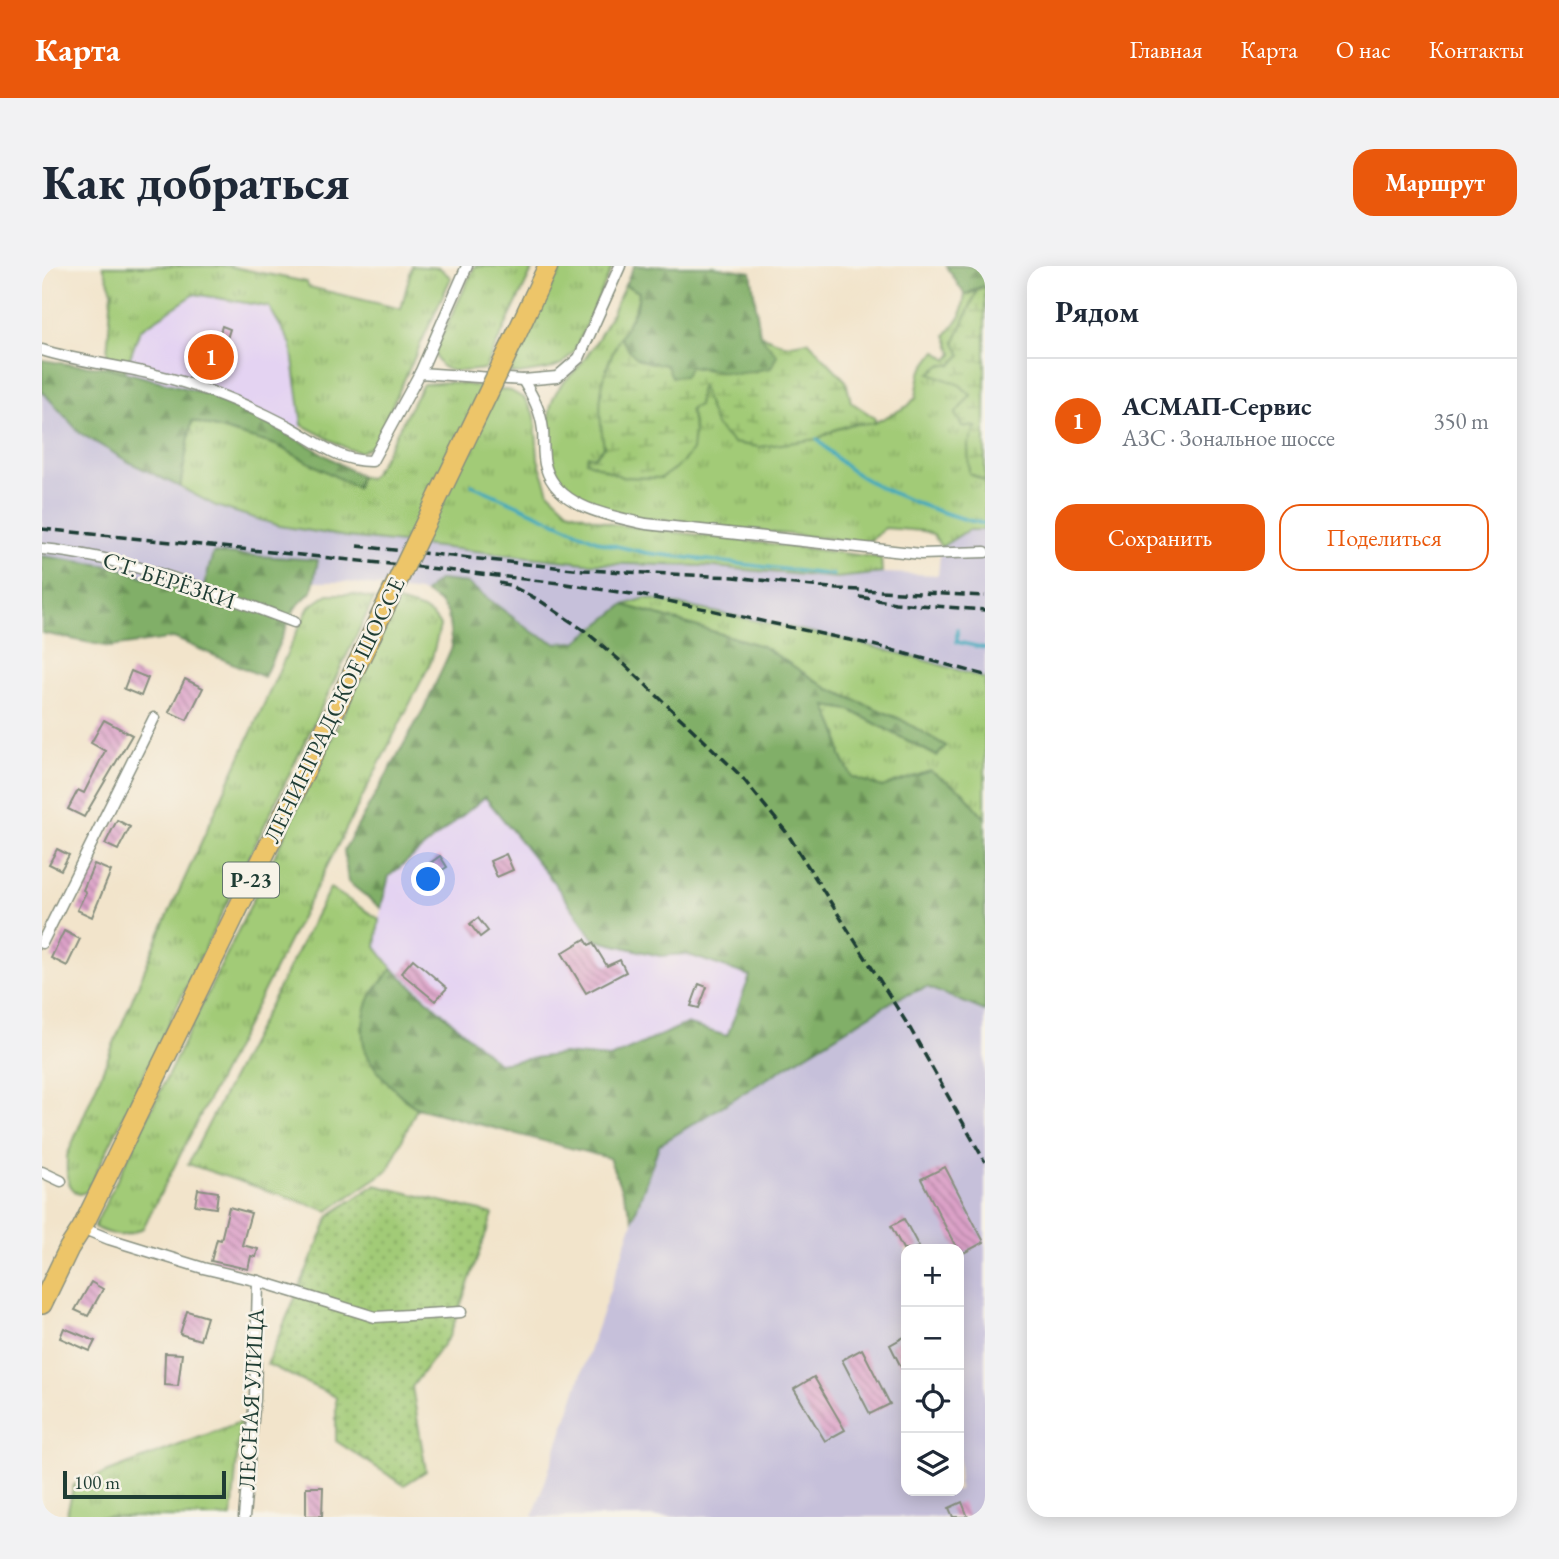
<!DOCTYPE html>
<html lang="ru">
<head>
<meta charset="utf-8">
<style>
  body { margin:0; font-family:"EB Garamond",serif; background:#f2f2f3; color:#1f2937 }
  .controls { position:absolute; right:21px; bottom:21px; display:grid; overflow:hidden; border-radius:14px; box-shadow:0 4px 18px #0003 }
  .controls button { width:63px; height:63px; display:grid; place-items:center; padding:0; border:0; border-bottom:2px solid #e0e1e3; background:#fff; color:#1f2937; font:35px sans-serif }
  .scale { position:absolute; left:21px; bottom:18px; width:163px; box-sizing:border-box; padding-left:7px; border:4px solid #1f3d34; border-top:0; font-size:19px; line-height:24px; white-space:nowrap; color:#1f3d34; -webkit-text-stroke:5px #f7f3e8; paint-order:stroke }
  .you { position:absolute; left:387px; top:614px; width:24px; height:24px; margin:-18px; border:5px solid #fff; border-radius:50%; background:#1a73e8; box-shadow:0 0 0 10px #1a73e833 }
  .badge { display:grid; place-items:center; width:46px; height:46px; border-radius:50%; background:#ea580c; color:#fff; font-size:23px; font-weight:700 }
  .pin { position:absolute; translate:-50% -50%; border:4px solid #fff; box-shadow:0 2px 7px #0006 }
  .list { margin:0; padding:0; list-style:none }
  h2 { display:flex; justify-content:space-between; align-items:center; height:91px; margin:0; padding:0 28px; font-size:30px }
  h2 small { font-size:23px; font-weight:400; color:#747a83 }
  .list li { display:grid; grid-template-columns:46px 1fr auto; gap:21px; align-items:center; box-sizing:border-box; height:126px; padding:0 28px; border-top:2px solid #e0e1e3 }
  .list b { display:block; font-size:26px; white-space:nowrap }
  .list p { margin:0; font-size:23px; white-space:nowrap; color:#747a83 }
  .list em { font-size:23px; font-style:normal; color:#747a83 }
  .actions { display:flex; gap:14px; padding:21px 28px }
  .actions a { flex:1; padding:16px 0; border:2px solid #ea580c; border-radius:21px; text-align:center; font-size:24px; color:#ea580c }
  .actions .main { background:#ea580c; color:#fff }
  .icon { flex:none; width:38px; height:38px; fill:none; stroke:currentColor; stroke-width:2; stroke-linecap:round; stroke-linejoin:round }
  .map { position:relative; flex:none; width:943px; height:1251px; overflow:hidden; border-radius:21px }
  header { display:flex; align-items:center; gap:42px; box-sizing:border-box; height:98px; padding:0 35px; background:#ea580c; color:#fff }
  header strong { font-size:33px }
  nav { display:flex; gap:38px; margin-inline-start:auto; font-size:24px }
  .intro { display:flex; align-items:center; justify-content:space-between; box-sizing:border-box; height:168px; padding:0 42px }
  h1 { margin:0; font-size:49px }
  .button { padding:18px 32px; border-radius:21px; background:#ea580c; color:#fff; font-size:24px; font-weight:700 }
  main { display:flex; gap:42px; padding:0 42px }
  aside { flex:1; background:#fff; border-radius:21px; box-shadow:0 4px 18px #0003 }
  .map>svg:first-child { display:block }
</style>
</head>
<body>
<header>
<strong>Карта</strong>
<nav><a>Главная</a><a>Карта</a><a>О нас</a><a>Контакты</a></nav>
</header>
<div class="intro"><h1>Как добраться</h1><a class="button">Маршрут</a></div>
<main>
<div class="map">
<svg width="943" height="1251" viewBox="0 0 943 1251">
  <defs>
    <pattern id="grass-tufts" width="24" height="20" patternUnits="userSpaceOnUse" patternTransform="scale(1.75)"><rect width="24" height="20" fill="#a2cb77"/><path d="M3 7l-1-3M5 7V3M7 7l1-3M15 17l-1-3M17 17v-4M19 17l1-3" fill="none" stroke="#83a662"/></pattern>
    <pattern id="forest-firs" width="22" height="20" patternUnits="userSpaceOnUse" patternTransform="scale(1.75)"><rect width="22" height="20" fill="#81af68"/><path d="M5 1l3.5 6h-7zM16 11l3.5 6h-7z" fill="#699056"/></pattern>
    <pattern id="wetland-marsh" width="20" height="14" patternUnits="userSpaceOnUse" patternTransform="scale(1.75)"><rect width="20" height="14" fill="#a2cb77"/><path d="M1 5h8M5 5V1M11 12h8M15 12V8" fill="none" stroke="#83a662"/></pattern>
    <pattern id="garden-dots" width="8" height="8" patternUnits="userSpaceOnUse" patternTransform="scale(1.75)"><rect width="8" height="8" fill="#a2cb77"/><path d="M2 2h.1M6 6h.1" fill="none" stroke="#83a662" stroke-width="1.8" stroke-linecap="round"/></pattern>
    <pattern id="building-back-hatch" width="6" height="6" patternUnits="userSpaceOnUse" patternTransform="scale(1.75)"><rect width="6" height="6" fill="#dca1c8"/><path d="M-1 5l2 2M0 0l6 6M5-1l2 2" fill="none" stroke="#b284a3"/></pattern>
  </defs>
  <rect width="100%" height="100%" fill="#f7f3e8"/>
  <filter id="ink" filterUnits="userSpaceOnUse"><feTurbulence type="fractalNoise" baseFrequency=".0143" numOctaves="2"/><feDisplacementMap in="SourceGraphic" scale="14" xChannelSelector="R" yChannelSelector="G"/><feConvolveMatrix kernelMatrix="1 2 1 2 8 2 1 2 1" color-interpolation-filters="sRGB"/></filter>
  <filter id="wash" filterUnits="userSpaceOnUse"><feTurbulence type="fractalNoise" baseFrequency=".00686" numOctaves="4" result="noise"/><feDisplacementMap in="SourceGraphic" scale="28" xChannelSelector="R" yChannelSelector="G"/><feGaussianBlur stdDeviation="1.57" result="paint"/><feColorMatrix in="noise" values="0 0 0 0 0 0 0 0 0 0 0 0 0 0 0 0 0 1.4 0 .05"/><feComposite in="paint" operator="in"/></filter>
  <g filter="url(#wash)">
    <rect width="100%" height="100%" fill="#f2e4cb"/>
    <g fill="#e4d3f2">
      <polygon points="154,28 227,41 249,77 260,159 256,173 170,129 83,105 98,64"/>
      <polygon points="443,531 510,614 553,673 618,690 644,688 708,709 685,770 644,758 568,792 521,788 456,797 350,702 334,681 338,649 347,611"/>
    </g>
    <g fill="#c6c0da" fill-rule="evenodd">
      <polygon points="0,125 38,167 85,195 174,240 238,260 305,271 543,297 661,300 794,312 840,307 896,309 899,281 926,264 943,264 943,413 894,397 804,375 513,377 391,318 383,327 305,316 272,316 276,295 163,311 160,331 74,301 0,290"/>
      <path d="M885,721L943,745V1251H491L617,879L854,733ZM864,983H917V1225H864Z"/>
    </g>
    <g fill="url(#grass-tufts)" stroke="#608456" stroke-width="2">
      <polygon points="61,0 186,0 264,16 267,21 359,43 370,0 398,2 409,12 332,179 318,186 306,183 260,159 249,78 227,41 153,28 98,64 83,105 64,101 70,25"/>
      <path d="M433,0H492L443,103C423,105 395,112 393,84Z"/>
      <polygon points="519,0 571,0 532,86 520,98 507,103 477,108 468,107"/>
      <path d="M583,19L597,26C594,50 579,68 569,90C558,116 557,154 563,181L552,191L580,211L619,212L640,197L652,165L648,142L659,117L775,173L792,164L810,158L832,157L866,140L874,131L878,107L894,85L906,94L911,88L904,69L919,50L923,29L935,25L913,76L919,89L910,99L918,119L929,129L934,161L927,207L943,215V264H926L899,281L891,268L881,265L843,262L825,277L592,251C546,239 512,229 507,176C506,162 506,146 511,133C517,116 532,109 541,95C558,73 571,45 583,19Z"/>
      <polygon points="407,116 469,125 483,133 493,150 496,193 507,226 526,244 569,258 839,292 840,307 794,312 661,300 543,297 305,271 238,260 174,240 138,221 150,155 234,179 315,221 318,210 327,213 340,194 381,118"/>
      <path d="M286,328H310L332,333L45,926L37,928C22,919 25,905 25,890L117,669L258,359L267,341Z"/>
      <path d="M604,332C717,356 833,376 943,413V552L920,525L840,521L810,511L799,490L796,468L783,440L808,444L894,490L904,480L858,453L787,423L720,380L582,339Z"/>
      <path d="M356,336C373,341 389,343 398,360L389,396L101,962C79,973 73,971 52,961Z"/>
      <polygon points="288,622 337,653 334,681 350,702 329,730 333,800 363,834 375,842 346,904 286,945 146,898"/>
      <polygon points="198,1156 190,1251 24,1251 32,1219"/>
    </g>
    <g fill="url(#forest-firs)" stroke="#50764e" stroke-width="2">
      <path d="M592,0H670L709,6L718,69L735,89L730,102L695,108L654,101L643,110L630,111L624,99C597,95 592,95 578,71L595,41L597,26L583,19Z"/>
      <polygon points="904,0 943,0 943,19 923,29"/>
      <polygon points="0,94 26,98 64,101 170,129 256,173 318,210 315,222 234,179 150,155 138,221 87,196 38,167 0,125"/>
      <polygon points="171,287 276,294 270,325 253,342 222,411 132,372 68,381 0,367 0,290 74,301 159,331"/>
      <path d="M399,314L425,317L492,367L513,377L534,376L582,339L720,380L787,423L858,453L904,480L895,490L808,444L784,440L796,468L799,490L810,511L840,521L888,505L920,525L943,552V745L885,721L854,733L617,879L591,953L567,892L375,842C359,831 331,805 324,786C318,770 321,742 330,728C336,719 344,711 350,702L456,797L521,788L568,792L644,758L685,770L708,710L644,688L618,690L553,674L510,614L443,531L347,610L339,642L306,616L302,584L384,439L410,381L406,348L397,336L383,327L391,318Z"/>
    </g>
    <g fill="url(#wetland-marsh)" stroke="#608456" stroke-width="2">
      <polygon points="943,19 943,215 927,207 926,179 934,161 920,160 913,148 929,129 918,119 888,107 899,99 910,99 919,89 913,76 935,25"/>
      <path d="M718,69L744,79L766,75L804,115L809,136L833,152L832,157L810,158L792,164L775,173L718,181L691,177L673,159L659,119L656,139L648,143L652,165L650,184L640,197L619,212L580,211L544,195L546,189L552,191L562,181C554,135 558,113 578,71C593,95 596,95 624,99L630,111L643,110L647,101L695,108L729,102L735,89Z"/>
    </g>
    <polygon fill="url(#garden-dots)" stroke="#608456" stroke-width="2" points="333,919 451,948 408,1069 370,1121 384,1205 362,1219 294,1175 294,1131 225,1098 288,949"/>
    <g fill="none" stroke-linecap="round" stroke-linejoin="round">
      <g stroke="#3da8bd" stroke-width="3.5">
        <path d="M775,173C787,184 798,198 812,206C842,227 907,251 943,258"/>
        <polyline points="430,219 561,277 605,287 791,309"/>
        <polyline points="915,363 915,376 943,382"/>
      </g>
    </g>
    <g id="blocks">
      <g fill="url(#building-back-hatch)">
        <polygon points="180,60 188,63 180,88 166,83 171,72 176,73"/>
        <polygon points="89,405 106,412 99,430 82,423"/>
        <polygon points="143,413 161,422 145,454 127,446"/>
        <polygon points="62,454 90,469 42,551 26,543 36,524 42,527 63,485 49,477"/>
        <polygon points="75,554 88,561 76,584 63,578"/>
        <polygon points="15,583 27,589 19,604 7,598"/>
        <polygon points="464,588 471,604 455,611 448,595"/>
        <polygon points="398,590 405,601 394,608 387,598"/>
        <polygon points="52,598 69,605 50,651 35,644 44,626 41,624"/>
        <polygon points="436,652 446,665 438,671 428,658"/>
        <polygon points="22,665 38,673 25,700 9,692"/>
        <polygon points="543,673 547,679 551,677 565,700 578,694 584,706 544,727 520,687"/>
        <polygon points="371,693 405,722 393,735 359,707"/>
        <polygon points="657,718 665,721 657,742 649,740"/>
        <polygon points="903,901 942,976 918,989 879,913"/>
        <polygon points="156,923 176,926 174,942 153,939"/>
        <polygon points="187,941 209,947 200,979 216,983 214,991 209,990 206,1003 169,995 175,973 179,974"/>
        <polygon points="862,953 877,981 872,983 861,983 849,960"/>
        <polygon points="49,1016 61,1023 46,1050 33,1044"/>
        <polygon points="145,1045 165,1051 158,1074 138,1068"/>
        <polygon points="22,1062 53,1075 48,1085 18,1072"/>
        <polygon points="864,1070 864,1111 848,1079"/>
        <polygon points="820,1083 848,1138 828,1148 800,1094"/>
        <polygon points="123,1087 140,1088 136,1120 122,1119"/>
        <polygon points="772,1111 803,1164 783,1175 752,1123"/>
        <polygon points="264,1221 281,1221 280,1250 264,1250"/>
        <polygon points="920,1236 926,1251 911,1251 907,1242"/>
      </g>
    </g>
  </g>
  <g filter="url(#ink)">
    <use href="#blocks" fill-opacity="0" stroke="#889080" stroke-width="2"/>
    <g fill="none" stroke-linecap="round" stroke-linejoin="round">
      <defs>
        <g id="minor">
          <path d="M0,84C38,96 76,99 114,109C161,120 206,139 248,161C275,176 298,196 330,195L378,107L425,0"/>
          <polyline points="378,107 481,114 515,111 537,92 578,0"/>
          <path d="M481,114C491,131 499,145 501,164C502,177 500,190 504,202C516,242 569,250 604,258L879,288L943,286"/>
          <path d="M0,283C88,291 170,326 252,356"/>
          <polyline points="0,677 112,452"/>
          <polyline points="0,906 19,915"/>
          <polyline points="40,962 67,973 161,1002 216,1015 333,1051 419,1046"/>
          <polyline points="202,1251 213,1132 216,1015"/>
        </g>
        <g id="trunk">
          <polyline points="475,67 506,0"/>
          <polyline points="0,1038 27,982 40,962 329,370"/>
        </g>
      </defs>
      <use href="#minor" stroke="#889080" stroke-width="13"/>
      <use href="#trunk" stroke="#889080" stroke-width="22"/>
      <use href="#minor" stroke="#fff" stroke-width="10"/>
      <use href="#trunk" stroke="#edc569" stroke-width="19"/>
      <g stroke="#1f3d34" stroke-width="3.5" stroke-dasharray="10 5" stroke-linecap="butt">
        <polyline points="0,263 378,301 517,317 603,330 831,379 943,409"/>
        <polyline points="315,280 541,304 692,311 796,323 943,330"/>
        <polyline points="457,317 467,319 497,334 543,365 582,398 698,509 745,567 869,764 943,896"/>
        <polyline points="818,331 853,337 943,344"/>
      </g>
      <defs>
        <polyline id="trunk-bridge" points="329,370 475,67"/>
      </defs>
      <use href="#trunk-bridge" stroke="#889080" stroke-width="22" stroke-linecap="butt"/>
      <use href="#trunk-bridge" stroke="#edc569" stroke-width="19"/>
    </g>
  </g>
  <g text-anchor="middle" stroke-width="5" stroke-linejoin="round" paint-order="stroke">
    <rect fill="#f7f3e8" stroke="#60746a" stroke-width="2" x="181" y="596.5" width="56" height="35" rx="5"/>
    <g font-size="21" font-weight="bold" fill="#1f3d34">
      <text x="209" y="621">Р-23</text>
    </g>
    <g font-size="23" fill="#1f3d34" stroke="#f7f3e8">
      <text transform="translate(127 314) rotate(18)" y="8">СТ. БЕРЁЗКИ</text>
      <text transform="translate(292 444) rotate(-64)" y="8">ЛЕНИНГРАДСКОЕ ШОССЕ</text>
      <text transform="translate(209 1133) rotate(-87)" y="8">ЛЕСНАЯ УЛИЦА</text>
    </g>
  </g>
</svg>
<div class="controls">
<button>+</button>
<button>−</button>
<button><svg class="icon" aria-label="locate" viewBox="0 0 24 24"><circle cx="12" cy="12" r="6"/><path d="M12 2v4M12 18v4M2 12h4M18 12h4"/></svg></button>
<button><svg class="icon" aria-label="layers" viewBox="0 0 24 24"><path d="M12 4l9 5-9 5-9-5zM3 14l9 5 9-5"/></svg></button>
</div>
<div class="scale">100 m</div>
<div class="you"></div>
<div class="pin badge" style="left:169px;top:91px">1</div>
</div>
<aside>
<h2>Рядом<small></small></h2>
<ul class="list">
<li><span class="badge">1</span><div><b>АСМАП-Сервис</b><p>АЗС · Зональное шоссе</p></div><em>350 m</em></li>
</ul>
<div class="actions"><a class="main">Сохранить</a><a>Поделиться</a></div>
</aside>
</main>
</body>
</html>
